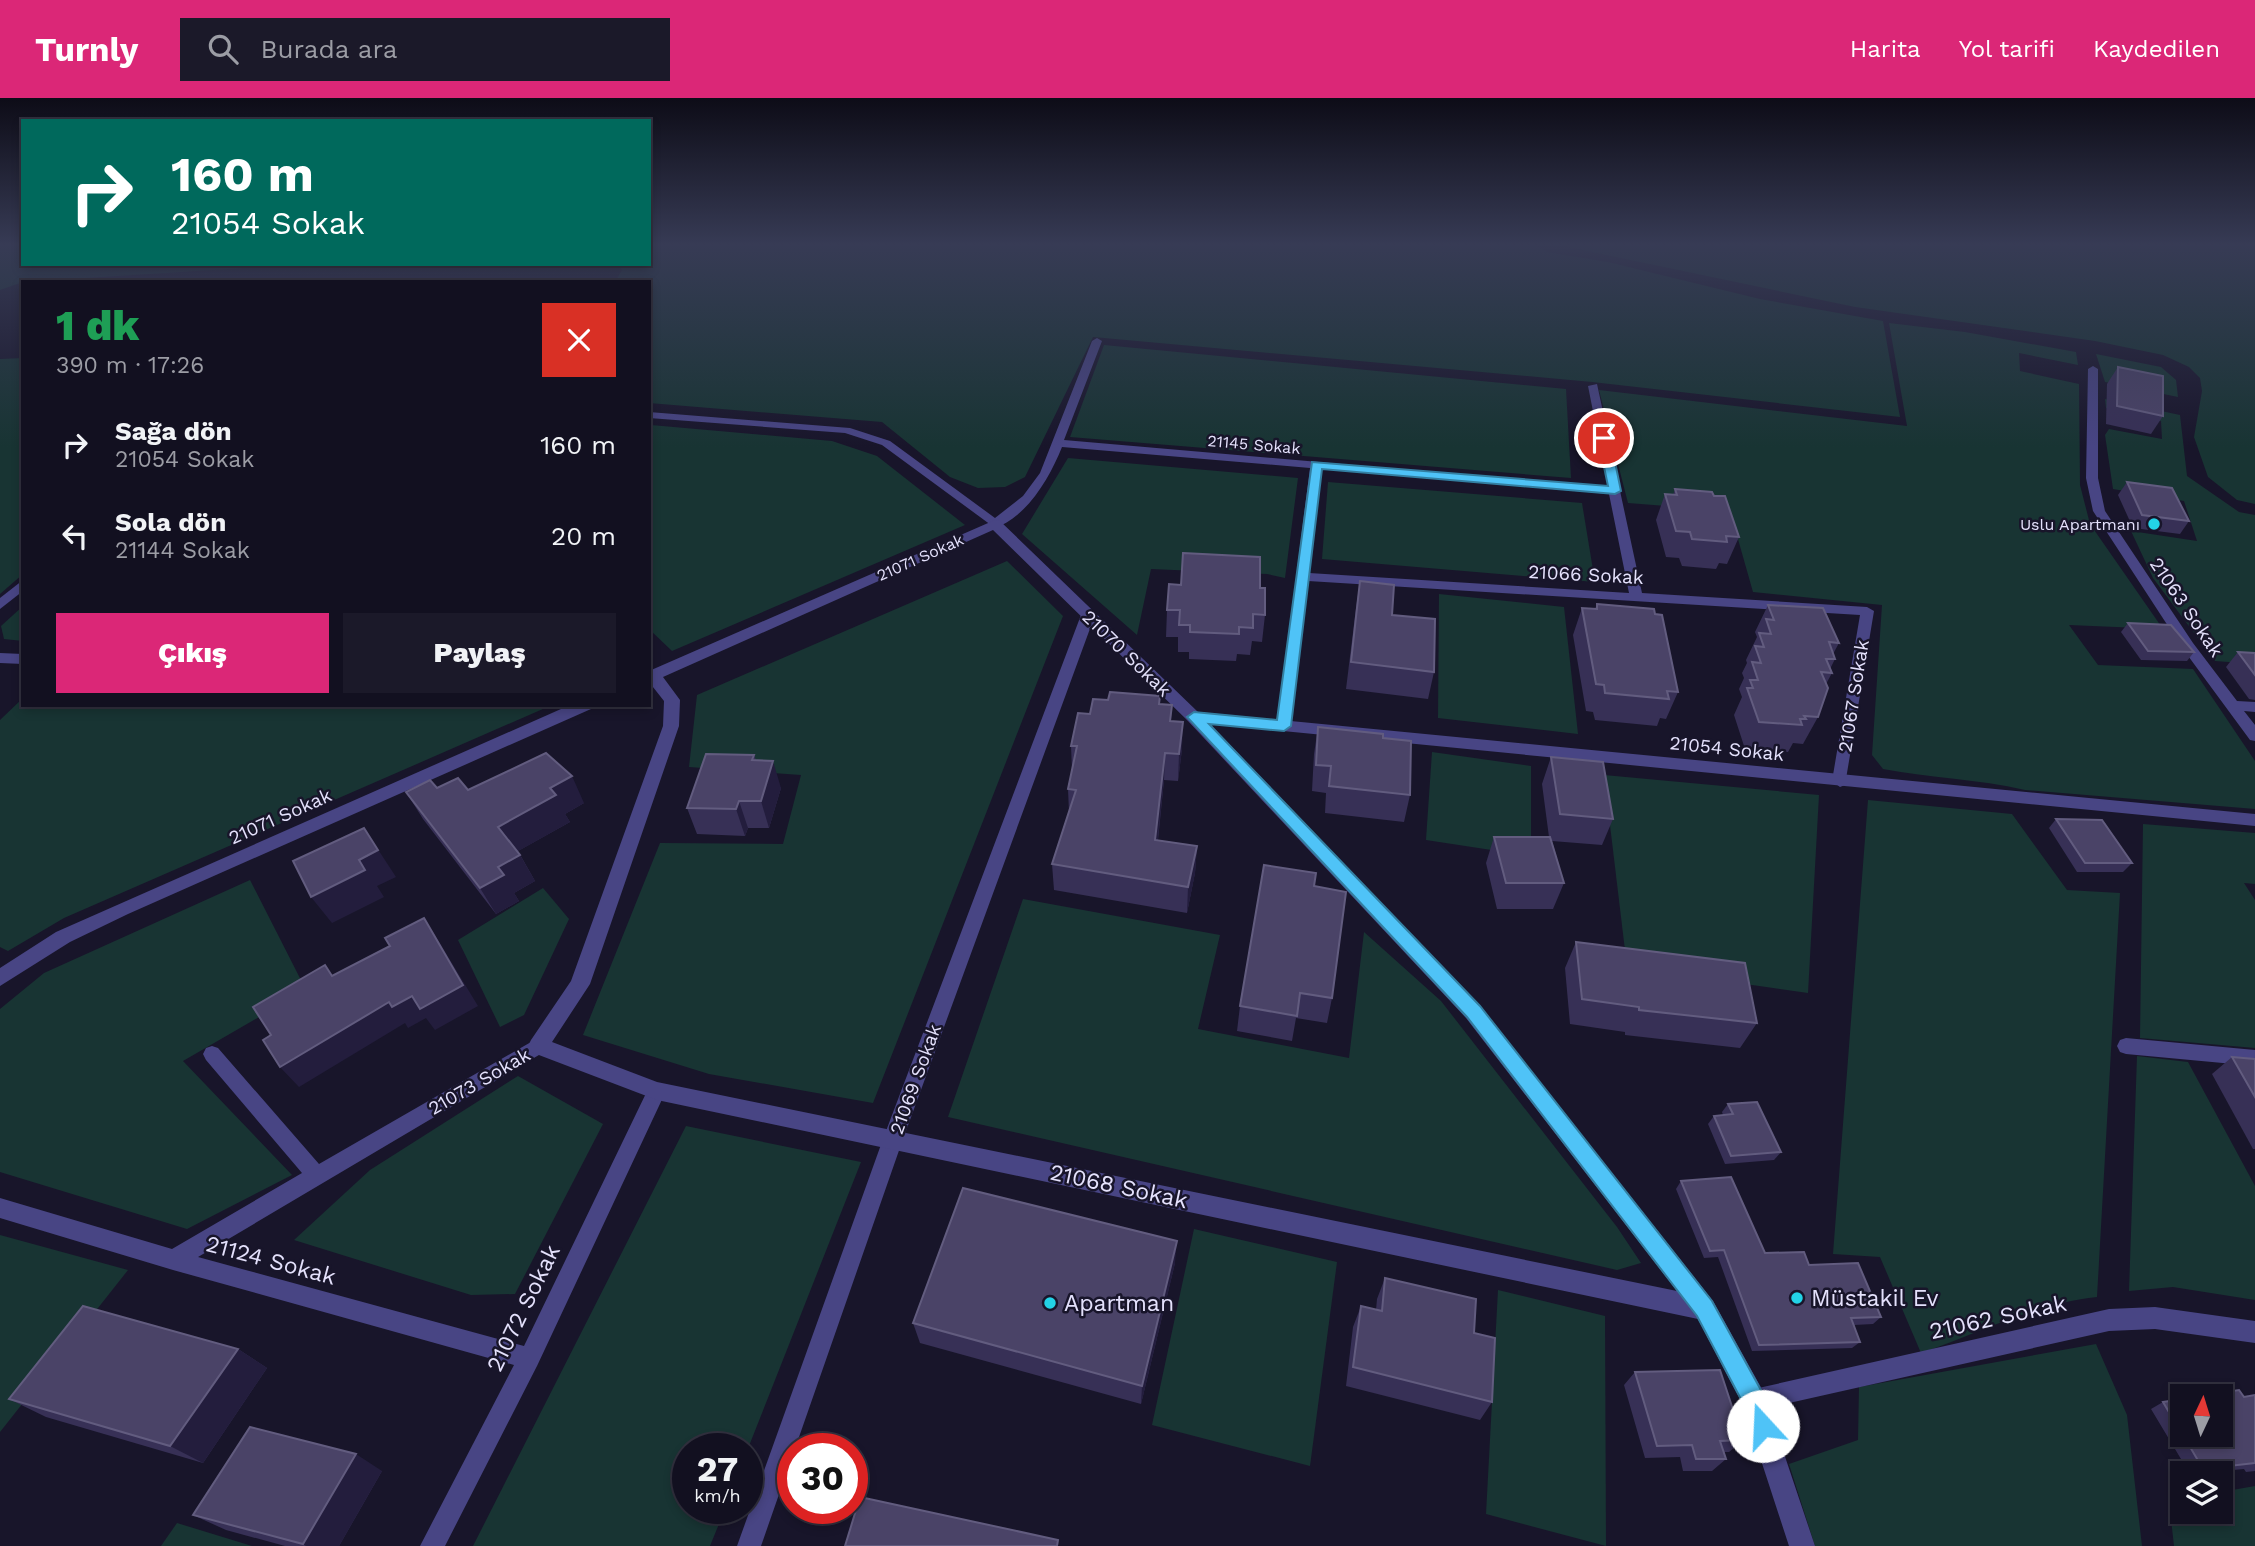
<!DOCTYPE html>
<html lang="tr">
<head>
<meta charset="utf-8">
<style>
	:root { --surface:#121020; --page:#1b1929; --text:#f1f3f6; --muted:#9c9da5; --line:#31303e; --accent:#db2777 }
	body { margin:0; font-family:"Work Sans",sans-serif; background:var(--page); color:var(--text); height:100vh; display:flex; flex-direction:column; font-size:26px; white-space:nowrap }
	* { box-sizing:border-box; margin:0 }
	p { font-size:23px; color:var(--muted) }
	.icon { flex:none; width:38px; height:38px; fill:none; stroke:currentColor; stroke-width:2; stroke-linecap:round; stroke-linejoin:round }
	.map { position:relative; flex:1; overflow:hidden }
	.panel { position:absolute; left:21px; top:182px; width:630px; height:427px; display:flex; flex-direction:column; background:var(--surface); border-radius:0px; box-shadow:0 4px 10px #0003,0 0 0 2px var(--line) }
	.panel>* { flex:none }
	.banner { position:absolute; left:21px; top:21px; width:630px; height:147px; border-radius:0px; box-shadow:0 4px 10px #0003,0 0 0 2px var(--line); background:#00695c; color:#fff; overflow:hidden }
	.needle { width:46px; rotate:4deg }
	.fabs { position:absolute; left:2170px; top:1286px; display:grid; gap:14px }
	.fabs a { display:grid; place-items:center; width:63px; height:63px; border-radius:0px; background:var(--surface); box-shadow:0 4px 10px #0003,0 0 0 2px var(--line); font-size:35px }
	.speed { position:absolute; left:672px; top:1335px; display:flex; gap:14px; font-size:35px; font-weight:700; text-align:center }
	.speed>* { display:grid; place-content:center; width:91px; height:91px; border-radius:50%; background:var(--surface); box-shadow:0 4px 10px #0003,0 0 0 2px var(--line); line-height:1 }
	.speed small { font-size:18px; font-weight:400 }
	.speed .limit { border:10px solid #d22; background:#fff; color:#111 }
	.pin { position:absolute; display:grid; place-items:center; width:60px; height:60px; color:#fff; margin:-30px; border:4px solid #fff; border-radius:50%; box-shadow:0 2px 7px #0007 }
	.me { position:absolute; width:77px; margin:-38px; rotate:340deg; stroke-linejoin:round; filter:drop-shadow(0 0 5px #0008) }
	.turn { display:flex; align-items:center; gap:24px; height:147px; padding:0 35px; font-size:32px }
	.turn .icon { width:91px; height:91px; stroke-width:2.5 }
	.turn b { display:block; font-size:49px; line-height:60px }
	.round { display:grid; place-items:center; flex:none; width:74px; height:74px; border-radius:0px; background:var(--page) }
	.overview { display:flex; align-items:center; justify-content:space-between; height:119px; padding:0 35px }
	h1 { font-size:42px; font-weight:800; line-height:52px; color:#1e9e55 }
	.primary-button { display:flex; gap:14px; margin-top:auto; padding:14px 35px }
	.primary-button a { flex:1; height:80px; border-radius:0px; background:var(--accent); color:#fff; font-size:28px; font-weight:800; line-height:80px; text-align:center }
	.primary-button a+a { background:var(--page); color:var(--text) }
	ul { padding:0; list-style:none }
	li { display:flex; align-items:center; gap:21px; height:91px; padding:0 35px }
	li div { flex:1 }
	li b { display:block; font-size:26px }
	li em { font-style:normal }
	header { display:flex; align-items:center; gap:42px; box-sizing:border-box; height:98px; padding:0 35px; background:var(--accent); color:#fff }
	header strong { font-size:33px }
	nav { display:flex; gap:38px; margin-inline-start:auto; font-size:24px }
	.search { width:490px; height:63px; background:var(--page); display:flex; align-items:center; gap:18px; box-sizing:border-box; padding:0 24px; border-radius:0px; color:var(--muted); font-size:26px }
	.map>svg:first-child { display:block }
</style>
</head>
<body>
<header>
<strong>Turnly</strong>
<div class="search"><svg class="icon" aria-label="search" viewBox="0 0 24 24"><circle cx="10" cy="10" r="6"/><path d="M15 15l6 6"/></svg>Burada ara</div>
<nav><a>Harita</a><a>Yol tarifi</a><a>Kaydedilen</a></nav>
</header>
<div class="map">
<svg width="2255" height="1448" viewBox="0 0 2255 1448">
	<rect width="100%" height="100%" fill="#18152a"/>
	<g fill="#183433">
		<path d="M0 146H23V166H307L23 184 0 192Z"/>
		<path d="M649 146H1535L1547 154 1608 164 1760 201 1883 223 1900 319 1592 284 1093 239 1025 379 1005 389 978 390 950 379 882 324 649 305V184H615L622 172 619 166H649Z"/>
		<path d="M1554 146H2255V406L2237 402 2208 379 2194 339 2202 293 2200 280 2189 269 2163 257 2095 243 1855 209Z"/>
		<path d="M1889 225 1965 234 2076 254 2078 267 2019 255 2020 273 2079 286 2080 387 2090 426 2163 531 2069 527 2098 567 2193 571 2255 663V711L2025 692C1978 681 1930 680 1883 671L1872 657 1882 507 1753 494 1730 413 1628 405 1599 292 1907 328Z"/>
		<path d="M1104 247 1566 291 1571 380 1070 339Z"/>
		<path d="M2096 256 2161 269 2176 282 2178 299 2105 284Z"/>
		<path d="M23 260V476L0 496V261Z"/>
		<path d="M2105 301 2180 317 2187 378 2239 414 2255 417V566L2215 563 2153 480 2131 433 2197 443 2184 403 2113 391 2105 337 2109 331 2162 341 2161 323 2106 310Z"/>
		<path d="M651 327 832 343 877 358 965 427 672 553 649 531Z"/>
		<path d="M1068 360 1298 380 1285 480 1267 476 1151 471 1137 537 1022 436Z"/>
		<path d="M1328 384 1582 405 1595 484 1322 461Z"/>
		<path d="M1007 463 1063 518 873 1005 709 976 583 937 660 745 783 746 801 677 689 669 697 597Z"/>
		<path d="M1439 496 1564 509 1578 636 1438 620Z"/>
		<path d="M23 508V543L4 541 1 528Z"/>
		<path d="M23 600V607H552L64 820 8 853 0 849V622Z"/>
		<path d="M1432 654 1531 668V758L1426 742Z"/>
		<path d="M1604 677 1819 697 1808 895 1627 869Z"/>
		<path d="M1868 702 2012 716 2067 792 2120 795 2097 1199C2036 1205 1979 1235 1921 1255L1880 1159 1833 1156Z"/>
		<path d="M2143 726 2255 735V786L2244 785 2255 802V950L2140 940Z"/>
		<path d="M250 782 306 892 183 963 292 1077 187 1131 0 1074V911L44 875Z"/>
		<path d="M543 790 569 821 524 917 500 929 458 842Z"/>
		<path d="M1023 801 1220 837 1198 931 1349 960 1364 834 1441 903 1617 1129 1641 1165 1617 1172 948 1019Z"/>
		<path d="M2137 958 2188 964 2255 1088V1202L2173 1189 2129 1193Z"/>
		<path d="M518 978 603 1026 515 1196 471 1197 294 1142 370 1072Z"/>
		<path d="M686 1028 861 1064 747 1353 688 1351V1410L725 1411 710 1448H473Z"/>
		<path d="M1194 1131 1337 1164 1310 1368 1152 1327Z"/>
		<path d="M0 1137 128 1172 0 1334Z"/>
		<path d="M1498 1192 1605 1218 1606 1448 1486 1416Z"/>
		<path d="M2096 1246 2127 1317 2142 1448H1815L1789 1366 1858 1342 1859 1289Z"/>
		<path d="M2255 1388V1448H2174L2169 1403 2182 1401V1414H2221V1394Z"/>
		<path d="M177 1425 252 1448H161Z"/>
	</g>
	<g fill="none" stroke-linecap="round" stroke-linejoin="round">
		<g fill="#484584" fill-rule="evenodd">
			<path d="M1097 240 1102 243 1064 342 1608 389 1588 288 1597 286 1642 495 1867 509 1874 513 1845 687 1840 689 1832 683 1860 517 1308 483 1291 628 1284 633 1277 628 1310 370 1062 349C1050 379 1028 418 995 430L882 347 845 335 649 320V314L850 330 890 343 995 420 1023 398 1040 375 1092 243ZM1321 371 1609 396 1629 495 1309 475Z"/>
			<path d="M2093 268 2098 271V380L2105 413 2193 545 2237 603 2255 604V614L2244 613 2255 627V643L2250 642 2183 551 2093 413 2086 380 2088 271Z"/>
			<path d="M23 482V493L0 511V500Z"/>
			<path d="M1088 513 1095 517 903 1041 761 1448H737L883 1041 1081 517Z"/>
			<path d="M0 555 23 556V566L0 565Z"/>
			<path d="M538 940 544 942 547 948 544 954 198 1159 524 1248 650 987 657 985 664 987 666 993 537 1268 445 1448H420L514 1267 173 1172 0 1120V1100L172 1151 302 1075 206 962 203 956 206 950 212 948 218 950 319 1066Z"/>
			<path d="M2126 940 2255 952V968L2126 956 2120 954 2117 948 2120 942Z"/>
			<path d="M2155 1209 2255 1223V1245L2155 1231 2109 1233 1754 1313 1746 1310 1743 1302 1746 1294 1754 1291 2109 1211Z"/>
		</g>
		<g fill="#484584" fill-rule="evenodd">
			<path d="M995 422 1000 423 1198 614 2255 716V728L1210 626 1480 908 1713 1203 1763 1293 1815 1448H1789L1743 1307 1698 1221 657 1002 531 954 528 948 531 942 571 883 663 628 664 603 649 584V573ZM993 432 1188 623 1466 920 1677 1193 657 984 552 944 590 886 679 628 680 602 663 579Z"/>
			<path d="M570 607H593L591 611 128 816 70 844 0 888V870L56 834Z"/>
		</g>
	</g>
	<g fill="#373056">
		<path d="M2118 269 2163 318 2151 336 2106 326 2107 286Z"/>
		<path d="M2127 384 2189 423 2180 436 2133 430 2118 397Z"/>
		<path d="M1675 391 1714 398 1739 439 1727 466 1719 465 1716 471 1682 468 1679 460 1666 459 1656 422 1665 396 1673 397Z"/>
		<path d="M1360 483 1392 517 1434 574 1428 601 1346 591 1356 510Z"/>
		<path d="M1260 490 1265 517 1262 544 1252 543 1250 557 1237 556 1236 563 1189 561V554H1178V539H1166L1167 512Z"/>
		<path d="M1597 506 1678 594 1666 621 1660 620 1657 628 1595 622 1593 614 1586 613 1573 537 1582 510 1595 511Z"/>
		<path d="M1768 507 1839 545 1833 556 1835 561 1830 571 1832 575 1826 586 1818 619 1803 646 1793 645 1788 654 1745 651 1734 617 1742 599 1739 591 1744 580 1742 575 1747 565 1746 562 1757 539 1755 534Z"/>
		<path d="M2128 525 2194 554 2187 563 2141 562 2121 534Z"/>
		<path d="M2238 554 2255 555V602L2249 601 2226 569Z"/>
		<path d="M1160 598V606L1172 607 1171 623 1182 651 1178 683 1164 682 1158 742 1197 748 1195 775 1187 815 1054 792 1052 766 1069 714 1068 691 1072 671 1071 648 1090 616 1108 602Z"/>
		<path d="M1318 629 1383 640 1410 697 1404 724 1325 715 1326 695 1312 693 1314 656Z"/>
		<path d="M754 657 756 662 781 690 769 730H748L745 738 697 736 687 710Z"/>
		<path d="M1551 659 1613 721 1602 747 1552 743 1564 785 1553 811H1497L1486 765 1494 739H1549L1542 686Z"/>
		<path d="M437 690 468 692 584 705 565 716 570 724 518 753 535 783 514 795 519 803 496 816 423 721 406 694Z"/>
		<path d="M2056 721 2132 765 2123 774H2077L2049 730Z"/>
		<path d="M1314 788 1332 900 1327 925 1296 920 1292 943 1237 933 1240 908Z"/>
		<path d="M1576 844 1757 925 1740 950 1625 937V934L1570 926 1565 870Z"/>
		<path d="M2232 959 2255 961V1051H2253L2212 976Z"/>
		<path d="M1728 1006 1781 1054 1774 1062 1725 1066 1708 1026 1714 1018 1723 1017 1722 1014Z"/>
		<path d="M1681 1083 1765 1155 1809 1167 1881 1219 1873 1226 1854 1227 1860 1244 1852 1250 1752 1253 1718 1159 1704 1160 1676 1091Z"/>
		<path d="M1175 1165 1141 1306 920 1245 913 1225Z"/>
		<path d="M1385 1180 1474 1235 1492 1304 1480 1322 1346 1288 1353 1229 1361 1208 1376 1212 1377 1201Z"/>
		<path d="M238 1251 267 1270 203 1365 46 1319 9 1301Z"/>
		<path d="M1635 1274 1743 1342 1729 1354H1723L1726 1361 1712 1373H1683L1680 1359 1645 1360 1624 1287Z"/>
		<path d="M2255 1297V1373L2246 1374 2244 1371 2190 1376 2151 1311 2163 1304 2244 1299Z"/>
		<path d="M382 1373 339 1448H285L226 1432 193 1417Z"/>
	</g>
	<g fill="#231d3d">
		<path d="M1183 624 1182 651 1178 683 1179 656Z"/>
		<path d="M1165 655 1164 682 1155 768V742Z"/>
		<path d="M773 663 781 690 769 730 761 703Z"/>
		<path d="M572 678 584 705 565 716 570 724 513 756 498 729 550 690Z"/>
		<path d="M739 703 748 730 745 738 736 711Z"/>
		<path d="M364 730 396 779 377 788 384 799 332 825 311 799 359 762Z"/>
		<path d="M1197 748 1195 775 1187 815 1188 789Z"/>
		<path d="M520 757 535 783 514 795 519 803 496 816 480 790 498 769Z"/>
		<path d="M424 820 438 842 478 908 435 932 426 920 408 930 405 925 299 989 280 969 389 904 412 898Z"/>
		<path d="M1177 1143 1175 1165 1141 1306 1142 1288Z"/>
		<path d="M238 1251 267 1270 203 1365 170 1348Z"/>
		<path d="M356 1356 382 1373 339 1448H306L303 1446Z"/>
	</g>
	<g fill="#4a4367" stroke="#625c7f" stroke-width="2">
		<path d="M2118 269 2163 278V318L2117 308Z"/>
		<path d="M2127 384 2172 390 2189 423 2142 417Z"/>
		<path d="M1675 391 1712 394 1714 398H1725L1739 439 1726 438 1727 444 1692 441 1690 434 1676 433 1665 396 1677 397Z"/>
		<path d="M1183 455 1260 459V490H1265V517L1253 516V530L1239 529V536L1190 534V527H1179L1180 512H1167L1169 486 1181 487Z"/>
		<path d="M1360 483 1394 487 1392 517 1435 521 1434 574 1351 564Z"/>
		<path d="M1597 506 1654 511 1655 516 1662 517 1678 594 1667 593 1669 601 1605 595 1604 587 1596 586 1582 510 1597 511Z"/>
		<path d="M1768 507 1823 510 1839 545 1829 544 1835 561H1826L1832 575 1821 574 1828 590 1818 619 1804 618 1806 621H1800L1802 627 1759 624 1747 590H1753L1750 582H1758L1752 564 1761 565 1755 548 1764 549 1759 535 1771 536 1766 521 1774 522Z"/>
		<path d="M2128 525 2171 527 2194 554 2148 553Z"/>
		<path d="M2238 554 2255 555V577Z"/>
		<path d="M1110 594 1160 598 1159 606 1172 607 1170 623 1183 624 1179 656 1165 655 1155 742 1197 748 1188 789 1052 766 1076 692 1068 691 1077 648H1071L1078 615 1090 616 1093 601 1108 602Z"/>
		<path d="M1318 629 1383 636V640L1411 643 1410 697 1329 688 1331 668 1316 667Z"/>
		<path d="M546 655 572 678 550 690 556 697 498 729 520 757 498 769 504 777 480 790 406 694 430 682 437 690 458 680 468 692Z"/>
		<path d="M706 656 754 657 752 662 773 663 761 703H739L736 711 687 710Z"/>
		<path d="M1551 659 1603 664 1613 721 1560 716Z"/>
		<path d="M2056 721 2102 722 2132 765H2085Z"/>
		<path d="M364 730 378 752 359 762 365 772 311 799 293 763Z"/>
		<path d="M1494 739H1550L1564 785H1506Z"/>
		<path d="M1264 767 1316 775 1314 788 1346 794 1332 900 1300 895 1297 918 1240 908Z"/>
		<path d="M424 820 463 887 420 911 412 898 392 909 389 904 280 969 263 942 271 937 253 909 325 867 332 878 390 848 385 840Z"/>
		<path d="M1576 844 1745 865 1757 925 1639 912V909L1582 901Z"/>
		<path d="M2232 959 2255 961V999Z"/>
		<path d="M1757 1004 1781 1054 1731 1058 1714 1018 1733 1016 1728 1006Z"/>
		<path d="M1731 1079 1765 1155 1804 1154 1809 1167 1858 1165 1881 1219 1851 1220 1860 1244 1759 1247 1724 1152 1710 1153 1681 1083Z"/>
		<path d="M963 1090 1177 1143 1142 1288 913 1225Z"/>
		<path d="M1385 1180 1476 1201 1474 1235 1495 1240 1492 1304 1353 1269 1361 1208 1382 1213Z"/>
		<path d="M83 1208 238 1251 170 1348 9 1301Z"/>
		<path d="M1720 1272 1743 1342 1720 1343 1726 1361H1696L1692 1347 1657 1348 1635 1274Z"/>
		<path d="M2239 1292 2244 1299 2255 1297V1365L2203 1371 2183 1337H2221V1298H2198Z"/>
		<path d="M2182 1301V1336L2163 1304Z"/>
		<path d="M250 1329 356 1356 303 1446 193 1417Z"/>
		<path d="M860 1399 1058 1442 1057 1448H845Z"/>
	</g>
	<linearGradient id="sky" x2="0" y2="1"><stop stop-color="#0d0c17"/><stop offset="0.42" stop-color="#373b55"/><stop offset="1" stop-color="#373b55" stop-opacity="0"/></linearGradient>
	<rect width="2255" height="349" fill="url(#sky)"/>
	<path fill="#4fc3f7" stroke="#337fa1" stroke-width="2" d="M1604 337 1610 340 1621 393 1615 396 1322 371 1291 628 1284 633 1209 626 1480 908 1712 1203 1762 1294 1774 1328 1771 1336 1763 1339 1755 1336 1744 1307 1697 1218 1467 919 1187 619 1194 614 1277 622 1312 364 1608 388 1598 340Z"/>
	<g fill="#23d2e6" stroke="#18152a" stroke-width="2.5">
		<circle cx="2154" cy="426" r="7"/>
		<circle cx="1797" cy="1200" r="7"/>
		<circle cx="1050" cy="1205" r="7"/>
	</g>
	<g text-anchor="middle" stroke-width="5" stroke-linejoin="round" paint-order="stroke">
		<g font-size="16" fill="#e4e1fc" stroke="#18152a">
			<text transform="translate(1254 346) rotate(5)" y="6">21145 Sokak</text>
			<text transform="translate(920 459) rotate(-24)" y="6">21071 Sokak</text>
		</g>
		<g font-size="16" fill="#e4e1fc" stroke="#18152a" text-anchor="end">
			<text x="2140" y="432">Uslu Apartmanı</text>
		</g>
		<g font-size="19" fill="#e4e1fc" stroke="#18152a">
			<text transform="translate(1586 476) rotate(3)" y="7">21066 Sokak</text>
			<text transform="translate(2187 509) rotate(56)" y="7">21063 Sokak</text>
			<text transform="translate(1127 555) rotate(44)" y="7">21070 Sokak</text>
			<text transform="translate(1853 598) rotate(-81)" y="7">21067 Sokak</text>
			<text transform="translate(1727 650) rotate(6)" y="7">21054 Sokak</text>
			<text transform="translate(280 718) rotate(-24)" y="7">21071 Sokak</text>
			<text transform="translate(915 981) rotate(-70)" y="7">21069 Sokak</text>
			<text transform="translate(479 983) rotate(-30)" y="7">21073 Sokak</text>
		</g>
		<g font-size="23" fill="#e4e1fc" stroke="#18152a">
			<text transform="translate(1119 1088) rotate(12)" y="8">21068 Sokak</text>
			<text transform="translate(271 1162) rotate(15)" y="8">21124 Sokak</text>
			<text transform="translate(523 1210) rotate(-64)" y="8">21072 Sokak</text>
			<text transform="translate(1998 1219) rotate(-12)" y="8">21062 Sokak</text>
		</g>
		<g font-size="23" fill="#e4e1fc" stroke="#18152a" text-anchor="start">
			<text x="1811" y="1208">Müstakil Ev</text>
			<text x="1064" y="1213">Apartman</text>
		</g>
	</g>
</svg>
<div class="fabs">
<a><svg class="needle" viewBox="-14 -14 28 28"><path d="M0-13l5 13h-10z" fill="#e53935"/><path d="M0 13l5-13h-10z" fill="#9c9da5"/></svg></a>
<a><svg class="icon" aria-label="layers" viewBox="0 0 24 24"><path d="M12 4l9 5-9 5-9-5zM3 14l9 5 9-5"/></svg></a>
</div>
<div class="speed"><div>27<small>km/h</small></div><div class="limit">30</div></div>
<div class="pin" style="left:1604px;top:340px;background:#d93025"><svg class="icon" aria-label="arrive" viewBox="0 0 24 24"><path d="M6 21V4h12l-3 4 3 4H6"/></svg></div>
<svg class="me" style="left:1763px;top:1328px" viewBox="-20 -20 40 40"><circle r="19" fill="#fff"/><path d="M0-13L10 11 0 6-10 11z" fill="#4fc3f7"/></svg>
<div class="banner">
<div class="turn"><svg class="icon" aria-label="right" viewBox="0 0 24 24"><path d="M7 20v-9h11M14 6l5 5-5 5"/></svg><div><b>160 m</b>21054 Sokak</div></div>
</div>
<section class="panel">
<div class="overview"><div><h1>1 dk</h1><p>390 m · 17:26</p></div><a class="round" style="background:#d93025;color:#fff"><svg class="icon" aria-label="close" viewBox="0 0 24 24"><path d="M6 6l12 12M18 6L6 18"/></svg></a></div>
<ul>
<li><svg class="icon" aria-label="right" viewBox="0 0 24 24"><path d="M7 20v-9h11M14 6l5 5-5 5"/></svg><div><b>Sağa dön</b><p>21054 Sokak</p></div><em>160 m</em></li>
<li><svg class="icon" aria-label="left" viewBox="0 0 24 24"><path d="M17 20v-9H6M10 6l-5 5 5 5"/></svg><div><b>Sola dön</b><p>21144 Sokak</p></div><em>20 m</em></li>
</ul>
<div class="primary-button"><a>Çıkış</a><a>Paylaş</a></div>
</section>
</div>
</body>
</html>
